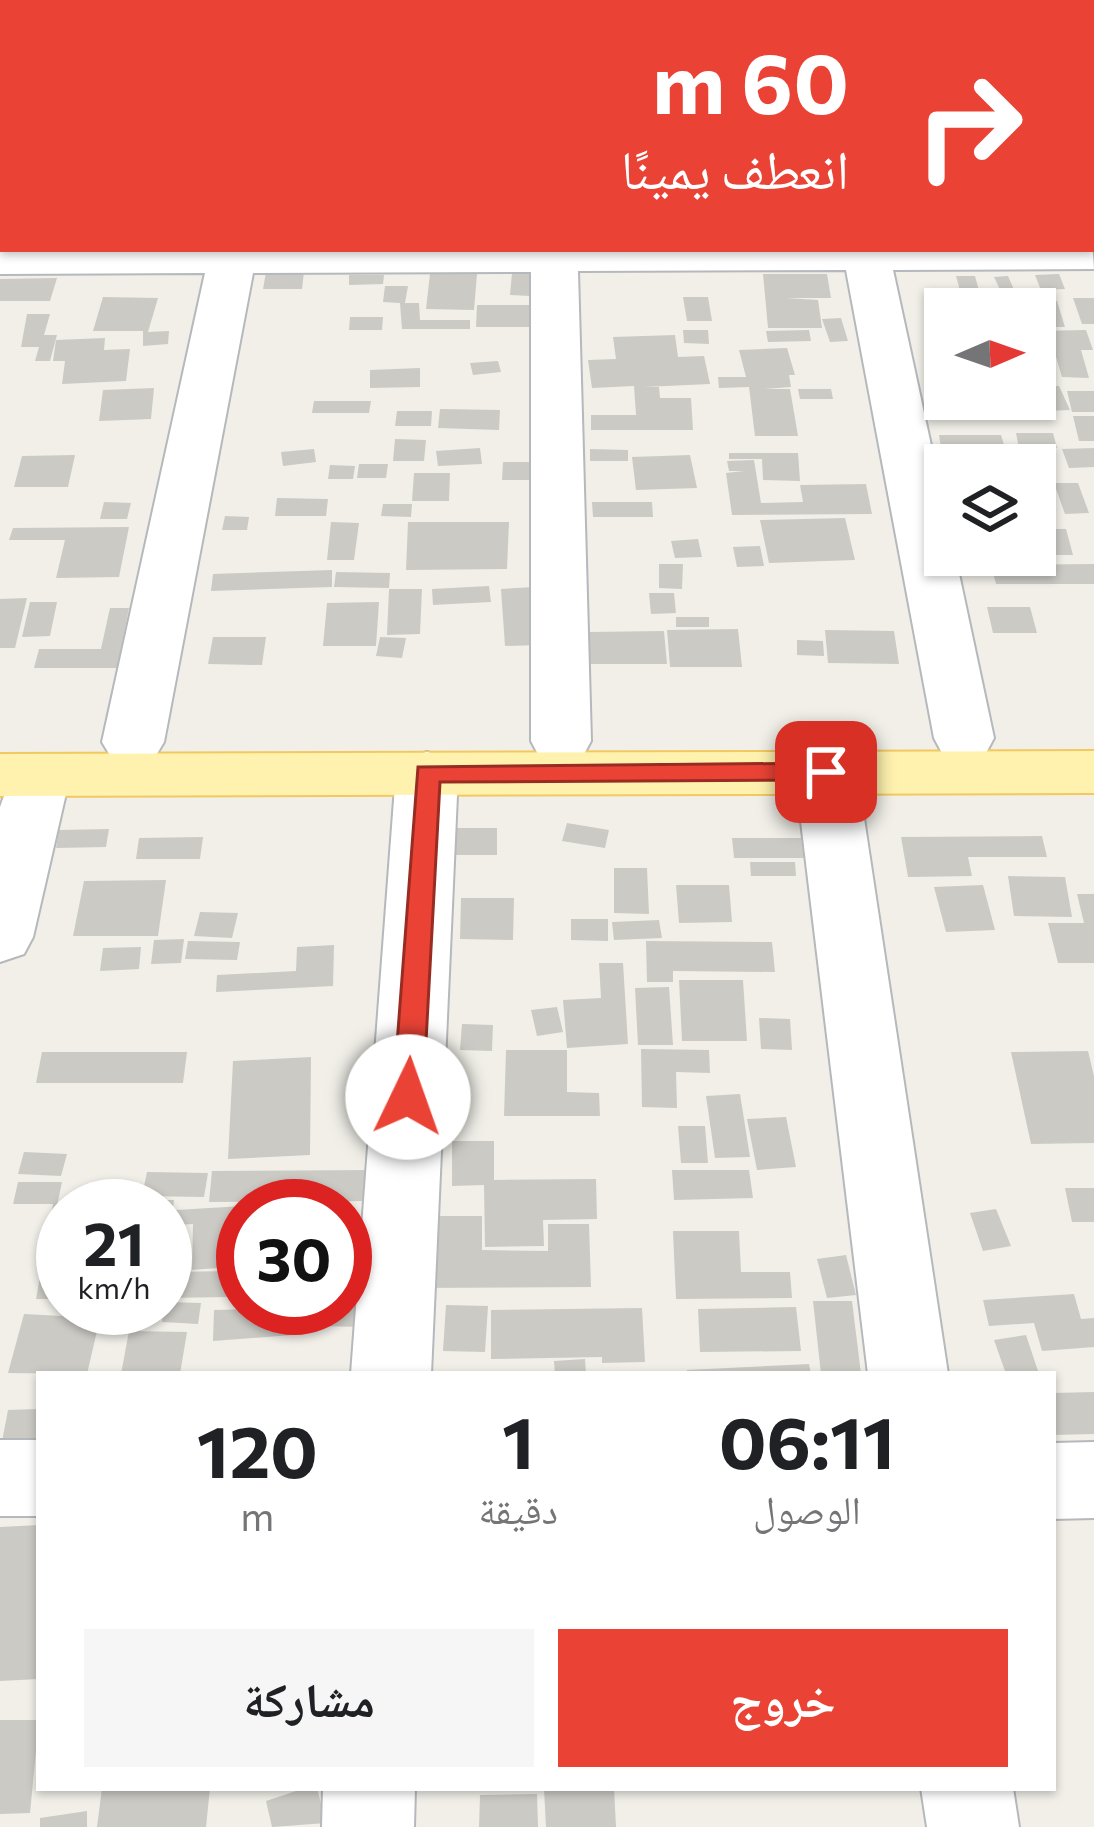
<!DOCTYPE html>
<html lang="ar">
<head>
<meta charset="utf-8">
<style>
	:root { --surface:#fff; --page:#f6f6f6; --text:#202124; --muted:#757577; --accent:#ea4335 }
	body { margin:0; font-family:Commissioner,"Noto Naskh Arabic",sans-serif; background:var(--page); color:var(--text); direction:rtl; height:100vh; display:flex; flex-direction:column; font-size:45px; white-space:nowrap }
	* { box-sizing:border-box; margin:0 }
	p { font-size:39px; color:var(--muted) }
	.icon { flex:none; width:66px; height:66px; fill:none; stroke:currentColor; stroke-width:2; stroke-linecap:round; stroke-linejoin:round }
	.map { position:relative; flex:1; overflow:hidden; direction:ltr }
	.panel { position:absolute; left:36px; top:1371px; width:1020px; height:420px; display:flex; flex-direction:column; background:var(--surface); border-radius:0px; box-shadow:0 3px 9px #0004; direction:rtl }
	.panel>* { flex:none }
	.banner { position:absolute; left:0px; top:0px; width:1095px; height:252px; box-shadow:0 3px 9px #0004; direction:rtl; background:#ea4335; color:#fff; overflow:hidden }
	.needle { width:78px; rotate:88deg }
	.fabs { position:absolute; left:924px; top:288px; display:grid; gap:24px }
	.fabs a { display:grid; place-items:center; width:132px; height:132px; border-radius:0px; background:var(--surface); box-shadow:0 3px 9px #0004; font-size:60px }
	.speed { position:absolute; left:36px; top:1179px; display:flex; gap:24px; font-size:60px; font-weight:700; text-align:center }
	.speed>* { display:grid; place-content:center; width:156px; height:156px; border-radius:50%; background:var(--surface); box-shadow:0 3px 9px #0004; line-height:1 }
	.speed small { font-size:30px; font-weight:400 }
	.speed .limit { border:18px solid #d22; background:#fff; color:#111 }
	.pin { position:absolute; display:grid; place-items:center; width:102px; height:102px; color:#fff; margin:-51px; border-radius:24px; box-shadow:0 6px 18px #0006 }
	.me { position:absolute; width:132px; margin:-66px; rotate:3deg; stroke-linejoin:round; filter:drop-shadow(0 0 9px #0008) }
	.turn { display:flex; align-items:center; gap:42px; height:252px; padding:0 48px; font-size:54px }
	.turn .icon { width:156px; height:156px; stroke-width:2.5 }
	.turn b { display:block; font-size:84px; line-height:102px }
	.eta { display:flex; justify-content:space-evenly; align-items:center; height:204px; text-align:center }
	.eta b { font-size:72px; font-weight:700; line-height:84px }
	.button { display:flex; gap:24px; margin-top:auto; padding:24px 48px }
	.button a { flex:1; height:138px; border-radius:0px; background:var(--accent); color:#fff; font-size:48px; font-weight:700; line-height:138px; text-align:center }
	.button a+a { background:var(--page); color:var(--text) }
	.map>svg:first-child { display:block }
</style>
</head>
<body>
<div class="map">
<svg width="1094" height="1827" viewBox="0 0 1094 1827">
	<rect width="100%" height="100%" fill="#f1efe8"/>
	<g fill="#cccac5">
		<path d="M266 272H304L302 289H263Z"/>
		<path d="M512 273 532 274 530 296 510 295Z"/>
		<path d="M430 274H477L474 310 426 309Z"/>
		<path d="M763 274H827L831 298H786L818 300 822 328H768Z"/>
		<path d="M1059 274 1065 289 1041 290 1035 275Z"/>
		<path d="M349 275H384L383 284 349 285Z"/>
		<path d="M956 276H975L980 294H961Z"/>
		<path d="M1008 276 1018 299 1005 300 994 277Z"/>
		<path d="M57 278 50 301H0V279Z"/>
		<path d="M385 286H408L405 303H419L420 320H470V329H402L400 303 383 302Z"/>
		<path d="M103 297 158 298 148 332 169 331 168 344 143 346V331H93Z"/>
		<path d="M683 297H708L712 321H687Z"/>
		<path d="M996 298 1000 309H954L950 299Z"/>
		<path d="M1073 298H1094V324H1082Z"/>
		<path d="M1040 301H1057L1065 327H1047Z"/>
		<path d="M477 305H532L531 327H476Z"/>
		<path d="M27 314H50L44 335H57L50 361H35L39 347H21Z"/>
		<path d="M350 317H383L382 330H349Z"/>
		<path d="M841 318 848 341 830 342 822 319Z"/>
		<path d="M683 330H708L709 344 684 343Z"/>
		<path d="M809 330 811 341 768 342 766 331Z"/>
		<path d="M1086 330 1093 350H1081L1089 378 1062 377 1054 350 1035 351V331Z"/>
		<path d="M675 335 678 357 704 356 710 384 644 387H659L660 398H691L693 430H591V415H636L634 386 592 388 588 360 616 359 613 337Z"/>
		<path d="M105 338 104 350 130 349 126 381 62 384 65 361H53L56 340Z"/>
		<path d="M787 348 795 375H789L791 387 764 389H790L798 436H755L749 387 719 388 718 377H746L739 350Z"/>
		<path d="M498 361 501 372 473 375 470 363Z"/>
		<path d="M420 368V387L370 388V370Z"/>
		<path d="M1059 386 1070 410 1023 412 1017 399H1035V387Z"/>
		<path d="M154 388 151 419 99 421 103 390Z"/>
		<path d="M798 389H831L833 399H800Z"/>
		<path d="M1067 391H1094V412H1072Z"/>
		<path d="M314 401H371L369 413H312Z"/>
		<path d="M440 409 500 410 499 430 438 428Z"/>
		<path d="M397 411H432L431 426H395Z"/>
		<path d="M1073 416H1094V441H1079Z"/>
		<path d="M1016 433H1053L1057 448H1019Z"/>
		<path d="M939 435H1001L1005 448H941Z"/>
		<path d="M395 439 426 440 424 461H393Z"/>
		<path d="M480 448 482 464 438 466 436 451Z"/>
		<path d="M1094 448V467L1069 468 1062 449Z"/>
		<path d="M314 449 316 462 283 466 281 452Z"/>
		<path d="M590 449 628 450V461H590Z"/>
		<path d="M729 453H798L800 481 763 480 762 459H729Z"/>
		<path d="M75 455 68 487H14L22 456Z"/>
		<path d="M690 455 697 488 636 490 632 457Z"/>
		<path d="M754 460 761 503 803 502 800 485 866 484 872 514 732 515 726 473 744 471H729L727 461Z"/>
		<path d="M503 462H532L531 480H502Z"/>
		<path d="M359 464H388L386 478H357Z"/>
		<path d="M330 465 355 466 353 479H328Z"/>
		<path d="M414 473H450L449 501H412Z"/>
		<path d="M1054 483H1078L1089 513 1065 514Z"/>
		<path d="M277 498 328 499 326 516H275Z"/>
		<path d="M104 502 131 503 127 519H100Z"/>
		<path d="M592 502H652L653 517H593Z"/>
		<path d="M383 504H412L411 517 381 516Z"/>
		<path d="M225 516 249 517 247 530H222Z"/>
		<path d="M845 518 855 560 769 563 760 520Z"/>
		<path d="M331 522 359 523 354 560H327Z"/>
		<path d="M408 522H509L507 569 406 570Z"/>
		<path d="M129 527 119 577 56 578 65 540H9L13 528Z"/>
		<path d="M1041 529H1066L1073 555H1049Z"/>
		<path d="M698 539 702 557 675 558 671 541Z"/>
		<path d="M760 546 764 566 737 567 733 547Z"/>
		<path d="M659 564H683L682 589 659 588Z"/>
		<path d="M1094 564V584H996L991 565Z"/>
		<path d="M332 570V587L211 591 213 574Z"/>
		<path d="M336 572 390 573 389 588 334 587Z"/>
		<path d="M489 586 491 602 433 605 432 589Z"/>
		<path d="M534 587 539 645 505 646 501 589Z"/>
		<path d="M389 589H422L420 634 387 635Z"/>
		<path d="M649 593H674L676 613 651 614Z"/>
		<path d="M27 598 15 648H0V599Z"/>
		<path d="M30 602H57L50 636 22 637Z"/>
		<path d="M379 602 376 646H323L327 603Z"/>
		<path d="M987 607H1030L1037 633H993Z"/>
		<path d="M110 608H129L117 668H34L39 649H101Z"/>
		<rect x="676" y="617" width="33" height="10"/>
		<path d="M738 629 742 667H670L667 630Z"/>
		<path d="M825 630 894 631 899 664 828 663Z"/>
		<path d="M664 631 667 664H589V632Z"/>
		<path d="M213 637H266L262 665 208 664Z"/>
		<path d="M380 637 406 638 402 658 376 656Z"/>
		<path d="M797 640 823 641 824 656 797 655Z"/>
		<path d="M567 823 609 830 605 848 562 841Z"/>
		<path d="M454 828H497V855H452Z"/>
		<path d="M109 829 106 847 56 848 59 830Z"/>
		<path d="M1042 836 1047 857H968L972 876 908 877 901 837Z"/>
		<path d="M203 837 200 859H136L139 838Z"/>
		<path d="M732 838H801L804 858H734Z"/>
		<path d="M750 862H795L796 876H751Z"/>
		<path d="M614 868H647L649 914 614 913Z"/>
		<path d="M1008 876 1065 877 1072 917 1014 916Z"/>
		<path d="M166 880 158 936H73L84 881Z"/>
		<path d="M676 885H729L732 922 679 923Z"/>
		<path d="M983 885 995 930 946 932 934 887Z"/>
		<path d="M1077 894H1094V963H1058L1048 923H1084Z"/>
		<path d="M461 898H514L513 940 460 939Z"/>
		<path d="M200 912 238 913 232 938 194 936Z"/>
		<path d="M571 919H608V941L571 940Z"/>
		<path d="M659 920 662 938 614 940 612 922Z"/>
		<path d="M184 939 181 963 151 964 154 940Z"/>
		<path d="M188 941 240 942 237 960 185 959Z"/>
		<path d="M646 941 772 942 775 972 673 971V982H647Z"/>
		<path d="M334 945 333 986 216 992 217 975 296 971 297 947Z"/>
		<path d="M141 947 139 969 100 971 103 948Z"/>
		<path d="M599 963H623L628 1044 567 1048 563 1000 601 998Z"/>
		<path d="M679 980H743L747 1041H682Z"/>
		<path d="M669 987 673 1045H638L635 988Z"/>
		<path d="M557 1007 563 1032 537 1036 531 1010Z"/>
		<path d="M759 1018 790 1019 792 1050 761 1049Z"/>
		<path d="M462 1024 493 1025 492 1051 460 1050Z"/>
		<path d="M641 1049 709 1050 710 1073 676 1072 677 1108 642 1107Z"/>
		<path d="M506 1050H567V1092L599 1093 600 1116H504Z"/>
		<path d="M1088 1051 1094 1076V1143L1031 1144 1011 1052Z"/>
		<path d="M42 1052H187L183 1083H36Z"/>
		<path d="M311 1057 310 1155 228 1159 233 1061Z"/>
		<path d="M740 1094 750 1157 715 1158 706 1096Z"/>
		<path d="M786 1117 796 1167 757 1170 747 1119Z"/>
		<path d="M678 1126H705L708 1163H681Z"/>
		<path d="M452 1141H494V1180L596 1179 597 1219 543 1220 544 1246 485 1247 484 1185 452 1186Z"/>
		<path d="M24 1152 67 1154 61 1176 18 1174Z"/>
		<path d="M376 1170 374 1201 209 1202 212 1171Z"/>
		<path d="M672 1170H749L753 1198 674 1200Z"/>
		<path d="M147 1172 208 1173 204 1197 142 1196Z"/>
		<path d="M18 1182H62L57 1206H63V1299H36L53 1204H13Z"/>
		<path d="M1065 1188H1094V1222H1072Z"/>
		<path d="M138 1200H174L168 1252 165 1206H137Z"/>
		<path d="M243 1206V1266L192 1270 193 1224 174 1225 176 1210Z"/>
		<path d="M996 1209 1011 1246 983 1251 970 1213Z"/>
		<path d="M419 1216H482V1250L548 1251V1224H589L591 1287 416 1288Z"/>
		<path d="M673 1231H739L741 1272H790L792 1298 676 1299Z"/>
		<path d="M846 1255 856 1295 827 1298 817 1259Z"/>
		<path d="M232 1271 229 1297 165 1298V1272Z"/>
		<path d="M1074 1294 1081 1319 1094 1318V1347L1042 1351 1034 1323 989 1326 983 1300Z"/>
		<path d="M345 1300 366 1301 364 1327 317 1326 319 1308H345Z"/>
		<path d="M813 1301H852L861 1374H821Z"/>
		<path d="M165 1302 201 1303 198 1324 162 1322Z"/>
		<path d="M446 1305 488 1306 485 1352 443 1351Z"/>
		<path d="M796 1307 801 1351 700 1352 698 1309Z"/>
		<path d="M305 1308V1334L213 1341 214 1310Z"/>
		<path d="M642 1308 645 1362 602 1363V1357L491 1359V1310Z"/>
		<path d="M24 1314 100 1318 87 1374 8 1373Z"/>
		<path d="M129 1331 187 1332 180 1374H121Z"/>
		<path d="M1026 1335 1039 1374H1006L994 1340Z"/>
		<path d="M585 1359 586 1374H555L554 1361Z"/>
		<path d="M809 1364 811 1374H687V1370Z"/>
		<path d="M1094 1392V1434L1053 1435V1393Z"/>
		<path d="M39 1409V1447H1L8 1410Z"/>
		<path d="M39 1525V1679L0 1681V1527Z"/>
		<path d="M0 1720H39L30 1813 0 1814Z"/>
		<path d="M102 1788H210L206 1827H97Z"/>
		<path d="M305 1788H317L326 1823 272 1827 266 1801Z"/>
		<path d="M544 1788H614L616 1827H546Z"/>
		<path d="M537 1794 538 1827H479L480 1795Z"/>
		<path d="M87 1811V1827H40V1818Z"/>
	</g>
	<g fill="none" stroke-linecap="round" stroke-linejoin="round">
		<g stroke="#b5b8bc" stroke-width="4">
			<g id="minor">
				<rect x="261" y="0" width="40" height="3"/>
				<rect x="533" y="0" width="40" height="3"/>
				<rect x="785" y="0" width="40" height="3"/>
				<path d="M1048 0H1088L1089 3H1049Z"/>
				<path d="M3 19V50L0 51V20Z"/>
				<rect x="1092" y="48" width="2" height="29"/>
				<path d="M1092 241 1094 269 893 270 945 510V555H955L994 738 986 753 964 759 942 753 934 738 846 270 578 271 591 741 583 756 561 762 539 756 531 741V272L253 273 164 742 155 757 133 763 111 757 102 742 205 273 0 274V246L1092 249Z"/>
				<path d="M826 751 848 757 857 772 948 1374H868L795 772 804 757Z"/>
				<path d="M427 752 449 758 458 773 431 1374H351L396 773 405 758Z"/>
				<path d="M39 755 61 761 70 776 33 937 24 954 0 962V807L17 761Z"/>
				<rect x="0" y="1440" width="39" height="76"/>
				<path d="M1094 1442V1518L1053 1519V1443Z"/>
				<path d="M323 1788H415L414 1827H322Z"/>
				<path d="M921 1788H1013L1019 1827H927Z"/>
			</g>
		</g>
		<g stroke="#f2c960" stroke-width="4">
			<path id="major" d="M1094 751V793L0 796V754Z"/>
		</g>
		<use href="#minor" fill="#fff" fill-rule="evenodd"/>
		<use href="#major" fill="#fff2af" fill-rule="evenodd"/>
	</g>
	<path fill="#ea4335" stroke="#982c22" stroke-width="3" d="M826 763 838 772 826 780 440 782 423 1097 418 1105H398L393 1097 418 767Z"/>
</svg>
<div class="fabs">
<a><svg class="needle" viewBox="-14 -14 28 28"><path d="M0-13l5 13h-10z" fill="#e53935"/><path d="M0 13l5-13h-10z" fill="#757577"/></svg></a>
<a><svg class="icon" aria-label="layers" viewBox="0 0 24 24"><path d="M12 4l9 5-9 5-9-5zM3 14l9 5 9-5"/></svg></a>
</div>
<div class="speed"><div>21<small>km/h</small></div><div class="limit">30</div></div>
<div class="pin" style="left:826px;top:772px;background:#d93025"><svg class="icon" aria-label="arrive" viewBox="0 0 24 24"><path d="M6 21V4h12l-3 4 3 4H6"/></svg></div>
<svg class="me" style="left:408px;top:1097px" viewBox="-20 -20 40 40"><circle r="19" fill="#fff"/><path d="M0-13L10 11 0 6-10 11z" fill="#ea4335"/></svg>
<div class="banner">
<div class="turn"><svg class="icon" aria-label="right" viewBox="0 0 24 24"><path d="M7 20v-9h11M14 6l5 5-5 5"/></svg><div><b>60 m</b>انعطف يمينًا</div></div>
</div>
<section class="panel">
<div class="eta">
<div><b>06:11</b><p>الوصول</p></div>
<div><b>1</b><p>دقيقة</p></div>
<div><b>120</b><p>m</p></div>
</div>
<div class="button"><a>خروج</a><a>مشاركة</a></div>
</section>
</div>
</body>
</html>
